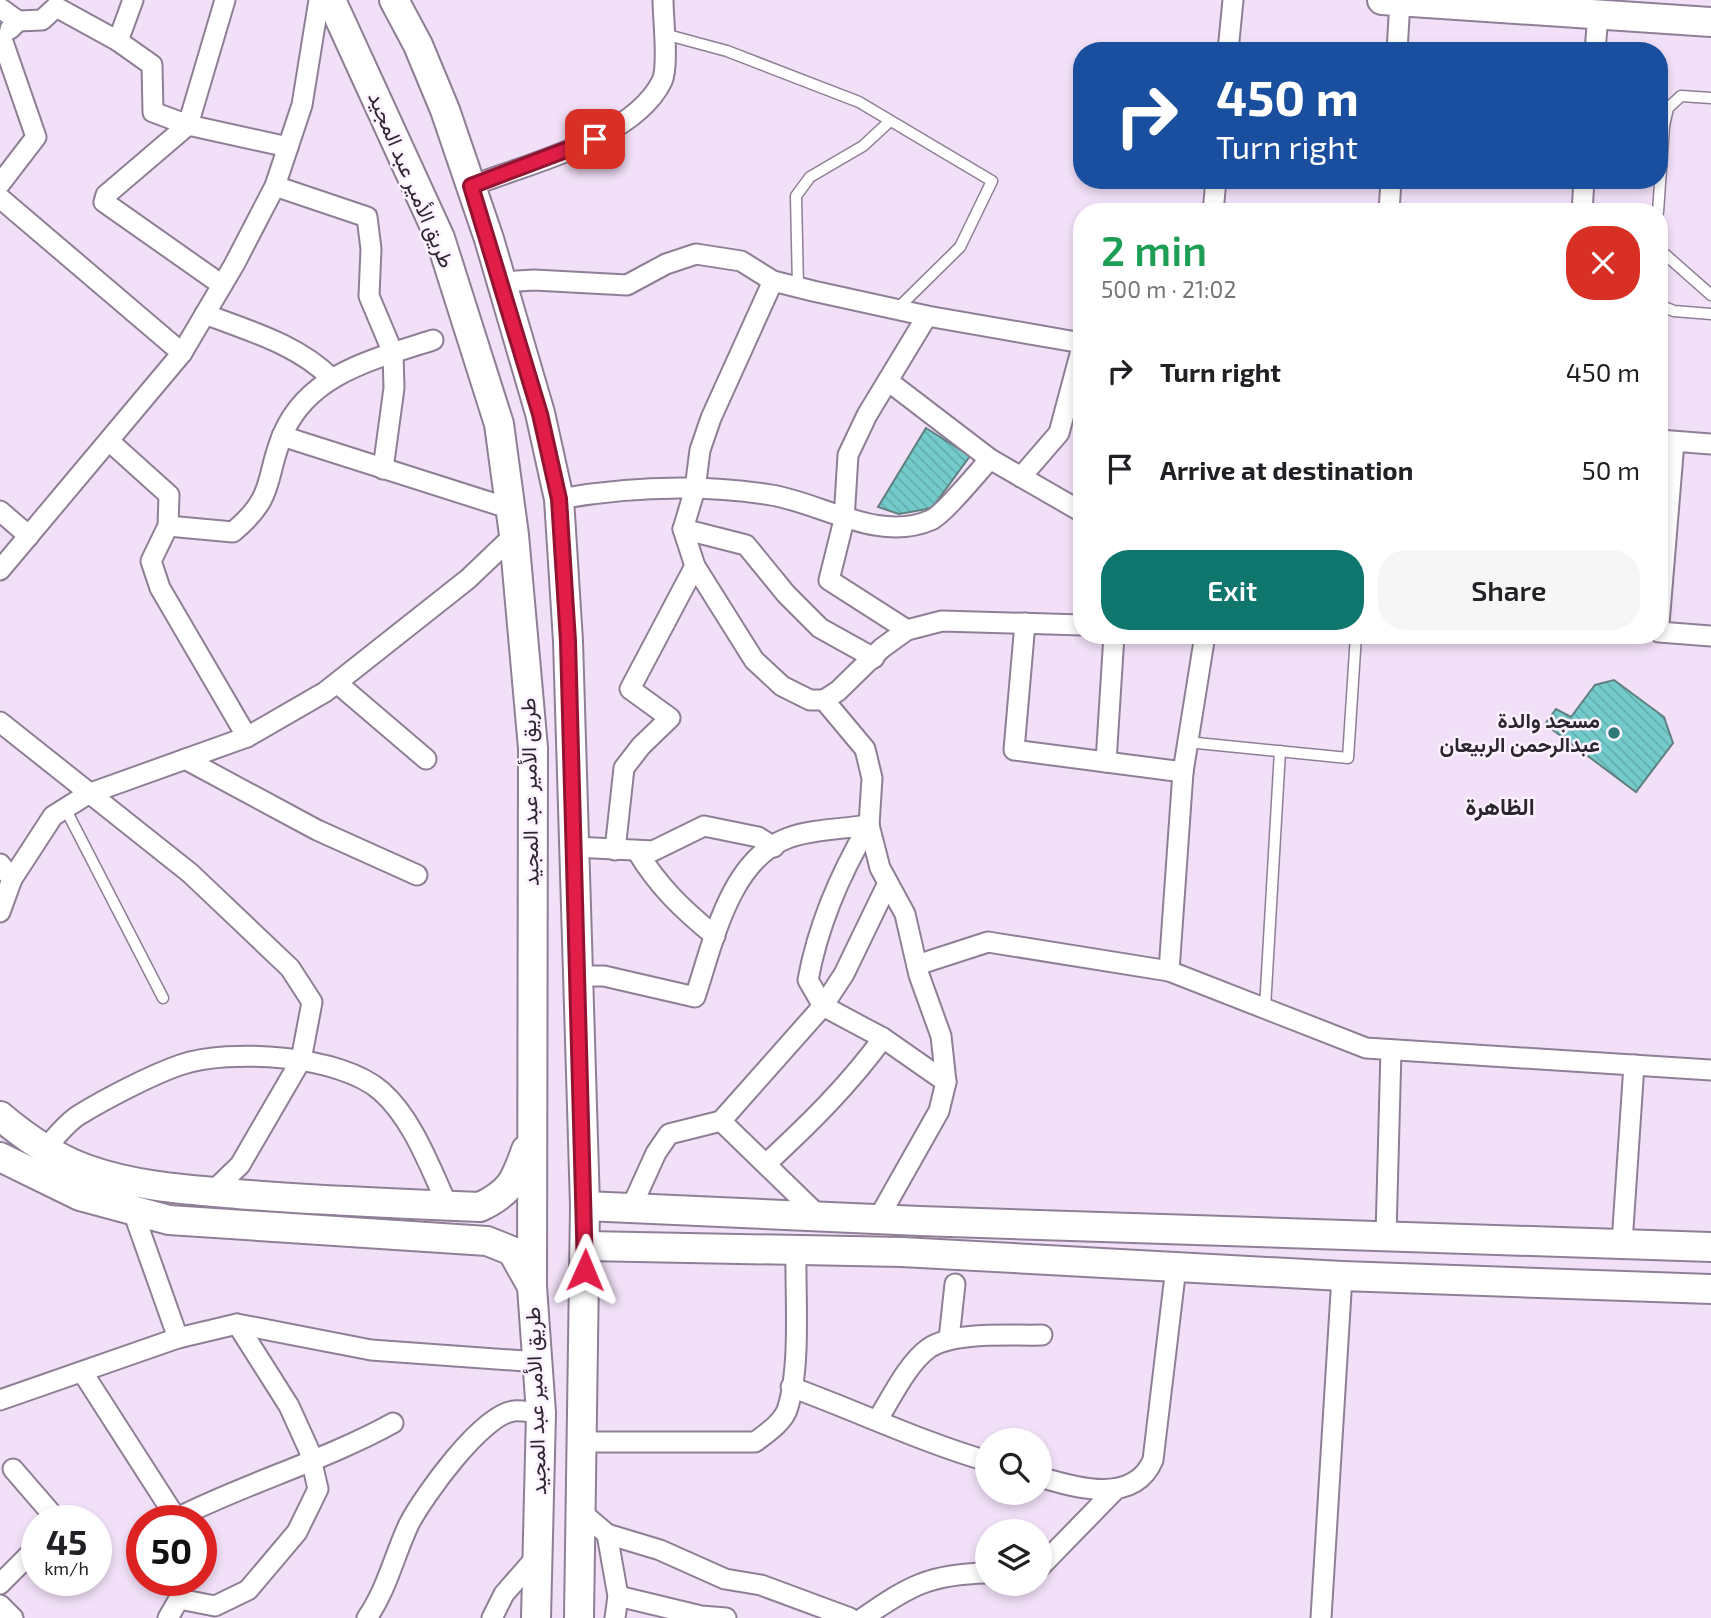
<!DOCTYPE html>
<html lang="en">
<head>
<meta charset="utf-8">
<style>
	:root { --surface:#fff; --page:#f6f6f6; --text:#202124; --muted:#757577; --accent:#0f766e }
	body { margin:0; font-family:"Exo 2",Vazirmatn,sans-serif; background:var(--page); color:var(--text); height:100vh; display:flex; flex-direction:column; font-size:26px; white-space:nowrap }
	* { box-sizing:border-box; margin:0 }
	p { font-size:23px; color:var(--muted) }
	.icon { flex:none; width:38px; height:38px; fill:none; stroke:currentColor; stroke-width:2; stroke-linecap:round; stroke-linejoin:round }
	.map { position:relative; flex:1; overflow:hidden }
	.sheet { position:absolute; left:1073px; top:203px; width:595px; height:441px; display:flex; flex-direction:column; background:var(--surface); border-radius:28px; box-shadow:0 4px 10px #0003 }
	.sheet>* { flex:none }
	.hud { position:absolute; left:1073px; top:42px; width:595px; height:147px; border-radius:28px; box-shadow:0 4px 10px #0003; background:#1a4fa0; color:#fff; overflow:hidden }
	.fabs { position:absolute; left:975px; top:1428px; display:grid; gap:14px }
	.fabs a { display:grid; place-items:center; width:77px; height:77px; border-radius:50%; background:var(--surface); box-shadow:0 4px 10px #0003; font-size:35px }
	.speed { position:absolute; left:21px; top:1505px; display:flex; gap:14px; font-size:35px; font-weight:700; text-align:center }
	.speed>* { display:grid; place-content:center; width:91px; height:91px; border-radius:50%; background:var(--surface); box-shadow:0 4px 10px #0003; line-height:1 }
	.speed small { font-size:18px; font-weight:400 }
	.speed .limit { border:10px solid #d22; background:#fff; color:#111 }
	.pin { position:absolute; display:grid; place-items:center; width:60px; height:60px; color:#fff; margin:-30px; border-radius:14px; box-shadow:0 4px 10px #0006 }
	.me { position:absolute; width:77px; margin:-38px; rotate:1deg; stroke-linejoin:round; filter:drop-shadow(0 0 5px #0008) }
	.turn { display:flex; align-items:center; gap:24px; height:147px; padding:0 28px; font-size:32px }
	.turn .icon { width:91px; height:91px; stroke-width:2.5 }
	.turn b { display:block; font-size:49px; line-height:60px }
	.round { display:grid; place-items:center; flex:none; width:74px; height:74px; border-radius:28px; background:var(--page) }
	.overview { display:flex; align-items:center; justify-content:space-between; height:119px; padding:0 28px }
	h1 { font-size:42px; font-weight:600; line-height:52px; color:#1e9e55 }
	.primary-button { display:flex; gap:14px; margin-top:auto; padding:14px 28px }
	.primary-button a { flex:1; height:80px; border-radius:28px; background:var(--accent); color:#fff; font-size:28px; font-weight:600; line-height:80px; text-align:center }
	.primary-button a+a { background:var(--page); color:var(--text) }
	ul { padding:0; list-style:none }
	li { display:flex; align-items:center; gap:21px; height:98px; padding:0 28px }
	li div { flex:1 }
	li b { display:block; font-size:26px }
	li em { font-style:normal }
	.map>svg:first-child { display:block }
</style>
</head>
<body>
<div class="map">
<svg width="1711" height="1618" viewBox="0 0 1711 1618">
	<defs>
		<pattern id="building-back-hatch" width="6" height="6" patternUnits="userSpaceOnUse" patternTransform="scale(1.75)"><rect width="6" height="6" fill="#73cbcb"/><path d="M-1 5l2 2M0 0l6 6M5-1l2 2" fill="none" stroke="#64aeaf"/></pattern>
	</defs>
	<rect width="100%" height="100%" fill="#f2e0f8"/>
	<g fill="url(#building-back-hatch)" stroke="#608080" stroke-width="2">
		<path d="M926 428 970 456 932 508 899 514 878 507Z"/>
		<path d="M1614 680 1664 717 1673 743 1636 792 1545 724 1556 709 1571 717 1595 685Z"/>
	</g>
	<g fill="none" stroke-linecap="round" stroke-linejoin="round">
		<g stroke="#8f7f95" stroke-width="13">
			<g id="service">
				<path d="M664 34 727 51 859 102 992 181 960 247 897 309"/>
				<path d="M1658 212 1664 126 1668 108 1681 96 1711 98"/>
				<path d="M1659 249 1711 295"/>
				<path d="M798 287 796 196 810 177 863 146 890 121"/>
				<path d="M1659 305 1674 311 1711 314"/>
				<path d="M1187 742 1348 758 1356 635"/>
				<path d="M65 808 163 998"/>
				<path d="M1265 1008 1280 751"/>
			</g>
		</g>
		<g stroke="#8f7f95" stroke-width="23">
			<g id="minor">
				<path d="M225 0 188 125 288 147"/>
				<path d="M0 8 18 21 10 29"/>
				<path d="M18 21 42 20 56 7 118 41 152 65 153 112 188 125 106 195 104 202 222 285"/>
				<path d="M118 41 133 0"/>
				<path d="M1228 51 1233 0"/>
				<path d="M1397 51 1400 1"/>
				<path d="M1595 51 1598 15"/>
				<path d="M0 184 36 137 2 39"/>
				<path d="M275 186 367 217 371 249 369 296 393 353 394 388 383 469"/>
				<path d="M471 186C527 164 634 139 662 81 669 66 663 19 663 0"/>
				<path d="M0 198 182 353"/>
				<path d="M1213 212 1216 180"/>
				<path d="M1389 212 1391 180"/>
				<path d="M1582 212 1584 180"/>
				<path d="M773 281 711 418 700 450 695 489 683 529 695 566 754 660 782 686 810 700H824L838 691 882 648 907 630 942 621 1082 625"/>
				<path d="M502 282 534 280 627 285 666 264 696 254 741 261 773 281 813 291 927 316 1082 343"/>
				<path d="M205 314C249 331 297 344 331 378"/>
				<path d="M888 381 990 459 1082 512"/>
				<path d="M282 436 511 509"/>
				<path d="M1659 440 1711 444"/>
				<path d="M109 441 169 495 168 526 151 561 160 588 247 737"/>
				<path d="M1021 477 1059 433 1082 347"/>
				<path d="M559 499C628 487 701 484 771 495 822 503 878 543 931 520 944 514 978 472 990 459"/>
				<path d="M0 511 29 536"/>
				<path d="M168 526 233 532C277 495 264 479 283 434 309 373 375 359 433 340"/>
				<path d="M683 529 746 545 786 594 820 628 874 658"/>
				<path d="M0 570 182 353 234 265 275 186 302 105 319 0"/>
				<path d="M1025 623 1014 750 1183 772 1205 635"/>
				<path d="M1659 624 1674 442"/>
				<path d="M907 630 829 580 844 520 848 455 867 415 927 316"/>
				<path d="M1659 632 1711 636"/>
				<path d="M337 683 426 759"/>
				<path d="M824 700 865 749 872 778 869 825 880 868 905 914 919 975 941 1036 946 1082 939 1111 878 1219"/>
				<path d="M0 722 190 873 290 968 312 1002 301 1060 240 1165 212 1192"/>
				<path d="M185 759 317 830 417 875"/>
				<path d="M1106 762 1114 635"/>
				<path d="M1183 772 1169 971 1366 1048 1711 1070"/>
				<path d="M869 825C840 874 818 925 808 980L823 1006 883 1038 946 1082"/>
				<path d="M575 847 653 851 704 826 758 837 774 847"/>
				<path d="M615 850 624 768 641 746 670 718 630 689 695 566"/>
				<path d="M637 851C658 886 683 910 715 936"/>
				<path d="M0 864 12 879 0 912"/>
				<path d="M12 879 53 816 88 794 247 737 325 692 468 579 514 535"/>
				<path d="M917 965 988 942 1169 971"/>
				<path d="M578 976H604L695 997C713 944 729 860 788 838 812 829 844 829 869 825"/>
				<path d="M721 1121 820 1217"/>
				<path d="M45 1149C55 1138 66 1123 79 1115 105 1099 151 1075 180 1065 230 1048 340 1055 381 1091 413 1119 430 1168 448 1206"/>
				<path d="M767 1163C809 1124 849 1085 883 1038"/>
				<path d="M130 1203 178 1338"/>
				<path d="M631 1208 656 1153 669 1134 721 1121 823 1006 844 974 888 883"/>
				<path d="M1386 1235 1391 1050"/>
				<path d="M1622 1243 1634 1065"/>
				<path d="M949 1339 955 1284"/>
				<path d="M83 1373 178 1521"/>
				<path d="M791 1387C857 1411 919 1441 987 1461"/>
				<path d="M0 1400 178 1338 237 1324 371 1350 538 1362"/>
				<path d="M878 1419C892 1397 907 1364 929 1348 954 1331 1012 1336 1042 1335"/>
				<path d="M581 1442H755C767 1433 784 1422 788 1407 801 1364 795 1295 796 1249"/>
				<path d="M13 1469 58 1521"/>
				<path d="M1040 1477C1076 1488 1134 1505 1153 1460L1176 1267"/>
				<path d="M580 1511 607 1534 660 1550 725 1579 761 1585 850 1618"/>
				<path d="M177 1518C248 1482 324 1461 393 1423"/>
				<path d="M607 1534 618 1596 615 1618"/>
				<path d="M1040 1567 1116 1489"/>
				<path d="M0 1584 37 1547"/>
				<path d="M618 1596 701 1616 726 1618"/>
				<path d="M179 1599 215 1606 248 1590 297 1532 318 1489 309 1450 289 1406 237 1324"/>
				<path d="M0 1605 13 1618"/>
				<path d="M168 1618 179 1599 182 1580"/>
				<path d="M367 1618C387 1589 394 1556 409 1524 423 1497 482 1414 514 1411 522 1410 532 1413 541 1413"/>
				<path d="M492 1618 504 1594 538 1555"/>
				<path d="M863 1618C909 1586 930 1574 987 1573"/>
				<path d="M1321 1618 1342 1276"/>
			</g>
		</g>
		<g stroke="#8f7f95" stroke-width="32">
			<g id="secondary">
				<path d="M331 0 440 238 499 424 514 535 533 748 532 1287 541 1413 536 1618"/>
				<path d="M394 0 418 45 445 110 489 239 540 413 559 499 568 641 585 1206 579 1618"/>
				<path d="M1382 0 1711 22"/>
				<path d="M0 1116C25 1137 55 1158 86 1169 139 1188 194 1190 250 1195 326 1201 403 1204 480 1207 511 1192 515 1181 526 1150"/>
				<path d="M0 1157 80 1196 169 1220 487 1241 512 1251 530 1283"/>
				<path d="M585 1206 920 1221 1711 1247"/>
				<path d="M586 1246 902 1252 1342 1276 1711 1289"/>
			</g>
		</g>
		<use href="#service" stroke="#fff" stroke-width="10"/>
		<use href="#minor" stroke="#fff" stroke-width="19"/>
		<use href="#secondary" stroke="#fff" stroke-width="28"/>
	</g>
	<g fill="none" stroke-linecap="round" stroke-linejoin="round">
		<g stroke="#92132f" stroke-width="18">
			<path id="route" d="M585 1270 568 641 559 499 540 414 471 186 595 139"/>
		</g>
		<use href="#route" stroke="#e11d48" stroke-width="12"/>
	</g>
	<circle fill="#307a7a" stroke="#fbf1ff" stroke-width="2.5" cx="1614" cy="733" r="7"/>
	<g text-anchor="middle" stroke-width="5" stroke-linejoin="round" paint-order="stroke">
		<g font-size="21" fill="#2b252d" stroke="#fbf1ff">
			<text transform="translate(411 180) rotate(67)" y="7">طريق الأمير عبد المجيد</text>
			<text transform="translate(530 792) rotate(-91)" y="7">طريق الأمير عبد المجيد</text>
			<text transform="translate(536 1401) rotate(-92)" y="7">طريق الأمير عبد المجيد</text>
		</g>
		<g font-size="21" font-weight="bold" fill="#2b252d" stroke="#fbf1ff" text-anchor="end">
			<text x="1600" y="728">مسجد والدة<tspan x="1600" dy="24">عبدالرحمن الربيعان</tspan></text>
		</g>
		<g font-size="23" font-weight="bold" fill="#2b252d" stroke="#fbf1ff">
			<text x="1500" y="815">الظاهرة</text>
		</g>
	</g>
</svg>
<div class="fabs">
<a><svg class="icon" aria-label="search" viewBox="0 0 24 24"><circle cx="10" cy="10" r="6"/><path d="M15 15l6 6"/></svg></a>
<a><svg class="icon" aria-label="layers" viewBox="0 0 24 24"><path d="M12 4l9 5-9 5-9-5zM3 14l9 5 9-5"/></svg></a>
</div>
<div class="speed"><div>45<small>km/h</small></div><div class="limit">50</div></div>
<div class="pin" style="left:595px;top:139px;background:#d93025"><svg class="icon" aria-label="arrive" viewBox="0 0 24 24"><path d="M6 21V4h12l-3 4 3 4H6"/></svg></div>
<svg class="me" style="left:585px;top:1270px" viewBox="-20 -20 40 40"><path d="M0-17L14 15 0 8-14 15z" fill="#e11d48" stroke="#fff" stroke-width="4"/></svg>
<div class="hud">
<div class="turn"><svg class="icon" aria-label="right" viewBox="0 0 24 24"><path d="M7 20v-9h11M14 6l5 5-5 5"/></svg><div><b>450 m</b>Turn right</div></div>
</div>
<section class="sheet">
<div class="overview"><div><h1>2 min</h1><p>500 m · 21:02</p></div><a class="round" style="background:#d93025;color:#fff"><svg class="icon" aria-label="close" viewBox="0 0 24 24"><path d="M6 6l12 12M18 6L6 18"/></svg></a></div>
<ul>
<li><svg class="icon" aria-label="right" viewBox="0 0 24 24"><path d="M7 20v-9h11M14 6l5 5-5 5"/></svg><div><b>Turn right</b></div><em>450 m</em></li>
<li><svg class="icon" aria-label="arrive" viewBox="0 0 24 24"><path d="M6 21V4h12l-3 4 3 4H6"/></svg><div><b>Arrive at destination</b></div><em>50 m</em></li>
</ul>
<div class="primary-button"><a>Exit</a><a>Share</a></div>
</section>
</div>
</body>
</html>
